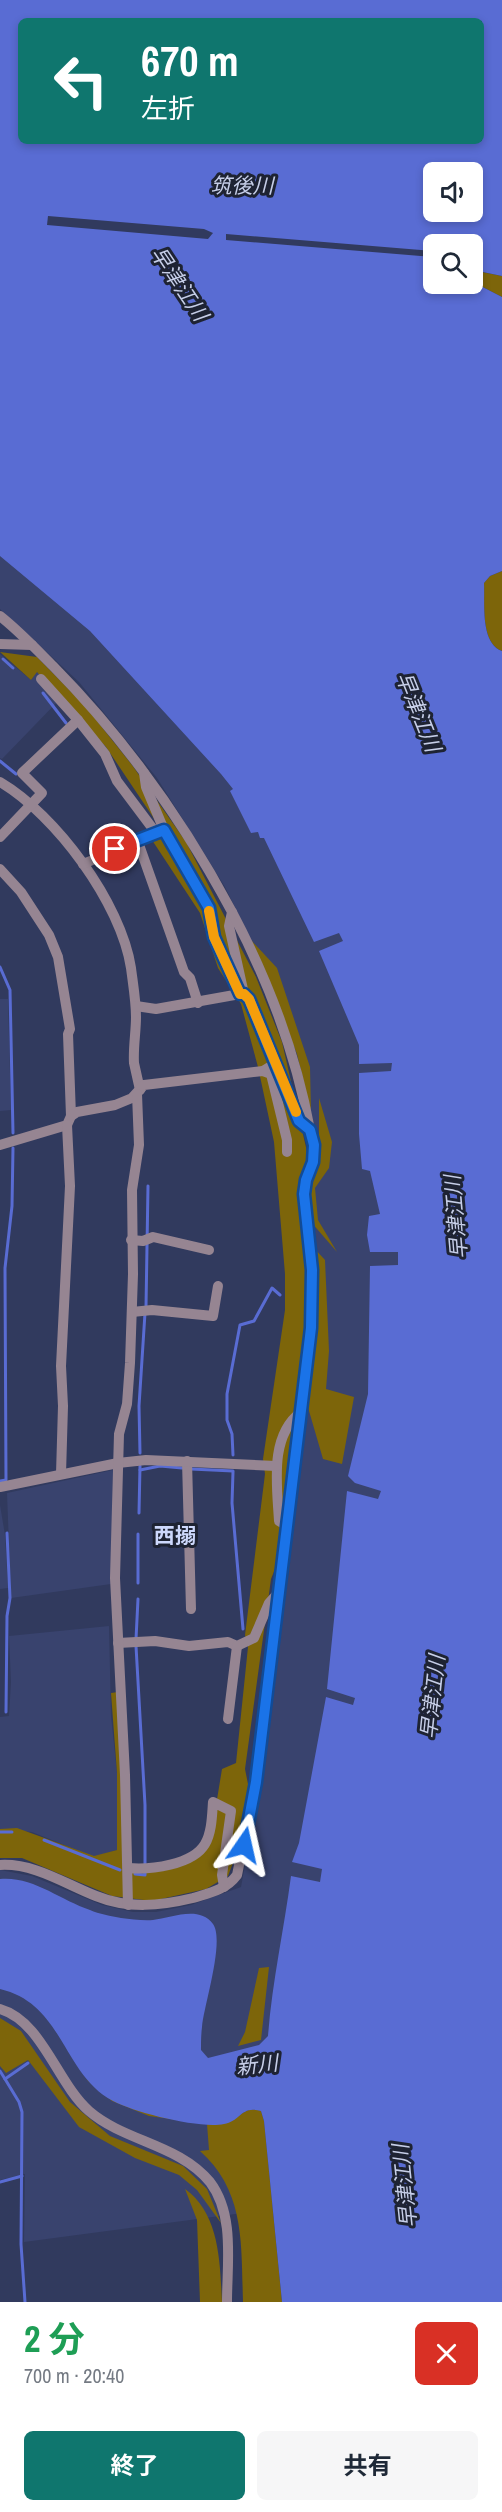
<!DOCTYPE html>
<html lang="ja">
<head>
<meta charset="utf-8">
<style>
	:root { --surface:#fff; --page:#f6f6f7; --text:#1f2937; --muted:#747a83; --accent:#0f766e }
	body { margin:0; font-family:"Archivo Narrow","Noto Sans JP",sans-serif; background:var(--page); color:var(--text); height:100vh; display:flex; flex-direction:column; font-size:22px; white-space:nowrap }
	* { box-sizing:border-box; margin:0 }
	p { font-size:20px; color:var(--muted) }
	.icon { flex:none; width:33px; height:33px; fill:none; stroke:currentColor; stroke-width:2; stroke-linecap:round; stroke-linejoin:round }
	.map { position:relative; height:2302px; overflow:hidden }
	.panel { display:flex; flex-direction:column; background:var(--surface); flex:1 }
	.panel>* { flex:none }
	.banner { position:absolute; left:18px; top:18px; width:466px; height:126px; border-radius:9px; box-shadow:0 3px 9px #0003; background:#0f766e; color:#fff; overflow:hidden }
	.fabs { position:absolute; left:423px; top:162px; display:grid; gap:12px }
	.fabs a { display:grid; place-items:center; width:60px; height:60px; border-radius:9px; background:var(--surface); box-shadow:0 3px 9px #0003; font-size:30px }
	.pin { position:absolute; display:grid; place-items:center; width:51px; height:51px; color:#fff; margin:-26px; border:3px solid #fff; border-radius:50%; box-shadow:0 2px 6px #0007 }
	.me { position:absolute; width:66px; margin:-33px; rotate:11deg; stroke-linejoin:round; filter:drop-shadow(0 0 4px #0008) }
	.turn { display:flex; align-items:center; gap:21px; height:126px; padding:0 24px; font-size:27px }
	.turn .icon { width:78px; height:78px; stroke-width:2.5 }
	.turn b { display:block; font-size:42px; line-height:51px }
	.round { display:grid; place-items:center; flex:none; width:63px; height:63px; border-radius:9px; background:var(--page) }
	.headline { display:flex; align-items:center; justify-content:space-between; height:102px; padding:0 24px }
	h1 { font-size:36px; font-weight:700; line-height:45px; color:#1e9e55 }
	.button { display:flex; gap:12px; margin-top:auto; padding:12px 24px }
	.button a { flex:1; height:69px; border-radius:9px; background:var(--accent); color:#fff; font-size:24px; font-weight:700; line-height:69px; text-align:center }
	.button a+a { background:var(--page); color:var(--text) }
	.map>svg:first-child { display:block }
</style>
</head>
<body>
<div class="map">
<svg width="502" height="2302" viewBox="0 0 502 2302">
	<rect width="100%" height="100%" fill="#313a5e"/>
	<g fill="#39436e">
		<path d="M0 253 283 552 472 1259 273 2209 24 2242 25 2174 0 2180V1870L32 1876 102 1905 133 1912H156L191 1905 241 1887 260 1785 316 1329 307 1188 319 1163V1146L297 1054 251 940 225 887 157 778 79 682 0 609Z"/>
		<path d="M0 654 31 680 37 671 61 698 2 759 0 758Z"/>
		<path d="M0 999H8L11 1110 0 1111Z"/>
		<path d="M113 1470 111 1584 11 1598 7 1493Z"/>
		<path d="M0 1505 5 1535 8 1588 0 1589Z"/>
		<path d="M109 1626 111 1716 117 1773V1850L94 1857 32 1832 0 1829V1717L9 1716 11 1682 9 1636Z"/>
	</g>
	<g fill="#7d650a">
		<path d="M472 270 502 276V297L473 282Z"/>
		<path d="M502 571V651C480 643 485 603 484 583L490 576Z"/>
		<path d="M0 652 37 657 85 706 132 765 186 842 256 977 282 1042 308 1156 299 1192 307 1274 306 1325 279 1559 271 1579 245 1769 249 1789 239 1847 228 1876 206 1889 152 1901 112 1896 22 1858H0V1829L17 1828 94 1856 117 1850V1773L111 1693 118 1692 124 1868 169 1870 210 1842 222 1769 236 1763 248 1647 245 1635 265 1474 263 1459 285 1310V1274L274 1142 258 1067 241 1004 218 968 200 913 152 840 171 835 155 820 106 747 37 672 31 680Z"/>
		<path d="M251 940 277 968 310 1067 311 1112 297 1054Z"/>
		<path d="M319 1098 332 1142 329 1168 315 1188 318 1220 337 1252 311 1222 307 1188 319 1162Z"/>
		<path d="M314 1248 325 1260 329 1351 326 1389 354 1397 342 1464 323 1459 307 1404Z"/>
		<path d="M269 1967 261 2040 238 2046 245 2032 259 1968Z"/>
		<path d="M0 2018 21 2031 70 2102 110 2136 183 2166 207 2189 221 2223 197 2190 179 2175 135 2158 79 2127 28 2060 6 2073 0 2066Z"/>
		<path d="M87 2080 235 2119C244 2112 249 2107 261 2111L264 2121 282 2302H243C241 2246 246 2192 200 2151L209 2150 207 2124 149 2116 112 2101Z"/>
		<path d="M185 2189C220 2214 220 2263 222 2302H200L197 2220Z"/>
	</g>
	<path fill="#596cd3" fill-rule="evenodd" d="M0 0H502V276L473 270 472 244H434V284L473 282 502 297V571L490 576 484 583C485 603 480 643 502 651V2302H282L264 2121 261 2111C241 2105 241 2121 224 2124 200 2129 136 2113 113 2101 62 2074 64 2004 0 1989V1879C33 1876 60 1900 90 1910 99 1914 111 1916 121 1918 131 1919 143 1921 153 1920 171 1918 199 1905 213 1924 225 1941 204 2005 202 2027 201 2035 201 2043 201 2050L208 2058 259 2045 268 2036C272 1983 284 1929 291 1876L320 1882 322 1869 292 1862 299 1843 326 1697 353 1705 355 1698 327 1689 347 1491 378 1499 381 1491 355 1483 348 1476 368 1394 370 1266 398 1265V1252H370L367 1235 369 1216 380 1214 370 1171 362 1169 359 1134V1073L391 1071 392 1063 359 1064V1045L319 951 343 941 339 933 314 942 264 838H260L258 832 251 833 230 791 233 789 221 774 90 631 0 556ZM21 21H482V141H21ZM434 172H472V212H434Z"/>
	<g fill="#313a5e">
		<path d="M48 216 204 229 213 233 208 239 47 225Z"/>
		<path d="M226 234 433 251V257L226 240Z"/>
	</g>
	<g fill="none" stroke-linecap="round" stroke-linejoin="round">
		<g stroke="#596cd3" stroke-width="3">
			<path d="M3 659 13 668"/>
			<path d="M43 693 66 723"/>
			<path d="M0 761 16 774"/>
			<path d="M0 967 10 990 13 1133"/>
			<path d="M146 1307 148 1186"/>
			<path d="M140 1453 139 1406 145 1313"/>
			<path d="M233 1455 232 1434 227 1420V1394L240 1325 254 1321 272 1288 280 1295"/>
			<path d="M191 1469 233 1471"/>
			<path d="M140 1470 160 1466 182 1468"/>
			<path d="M233 1472 232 1503 243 1629"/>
			<path d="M0 1481 6 1480 5 1268 12 1206 13 1148"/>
			<path d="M139 1513 140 1466"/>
			<path d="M138 1583V1534"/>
			<path d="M136 1639 138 1599"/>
			<path d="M136 1646 145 1805V1864"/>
			<path d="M6 1712 7 1616 10 1598 7 1533"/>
			<path d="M0 1832H12"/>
			<path d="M44 1840 120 1870"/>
			<path d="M135 1874 145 1875V1871"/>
			<path d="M0 2071 5 2079"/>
			<path d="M0 2182 22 2176"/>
			<path d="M25 2302 21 2244 22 2112 19 2102 5 2079 28 2063"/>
		</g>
		<g stroke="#968592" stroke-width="10">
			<path d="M0 616C19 631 36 649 53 666 125 739 184 822 232 912L229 926 244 994 249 999 299 1121C330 1147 302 1167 304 1197 306 1221 311 1245 312 1270 314 1317 307 1365 301 1412 269 1436 277 1485 279 1521L287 1526 256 1782 237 1875C226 1890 209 1893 193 1898 160 1906 128 1909 96 1896 65 1884 35 1863 0 1865"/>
			<path d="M0 644 32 645"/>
			<path d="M41 679 78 720 105 754 117 781 156 833"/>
			<path d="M144 773 146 787 164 830 209 908 214 937 239 993"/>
			<path d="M0 782C56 815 121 903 131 968 133 984 136 1001 136 1017 136 1032 133 1048 134 1063 136 1072 138 1081 140 1090"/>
			<path d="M0 837 42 793 22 773 78 720"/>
			<path d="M138 842 184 972 190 978 198 1003"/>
			<path d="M83 864 160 832"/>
			<path d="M0 869 21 892 49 935 58 957 70 1029 68 1034 71 1116"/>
			<path d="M232 912C268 980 296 1054 310 1130"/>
			<path d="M136 1006 156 1009 240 994"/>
			<path d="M263 1071 271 1074 287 1140V1152"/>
			<path d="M0 1145 67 1125 71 1116 77 1112 115 1105 132 1098 144 1085 263 1071 276 1063"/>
			<path d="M131 1240 143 1241 153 1237 209 1250"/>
			<path d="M132 1312 152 1310 213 1316 218 1286"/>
			<path d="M187 1461 191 1609"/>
			<path d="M61 1474 63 1406 61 1366 70 1186 67 1125"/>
			<path d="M0 1487 118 1463 146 1460 276 1466"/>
			<path d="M287 1526 301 1412"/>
			<path d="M118 1643 155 1641 189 1646 228 1642 237 1646 254 1638 269 1603 278 1593"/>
			<path d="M228 1719 237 1646"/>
			<path d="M128 1868C150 1870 193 1865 205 1844 212 1832 212 1815 213 1802L231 1811 222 1875 224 1887"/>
			<path d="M128 1905 125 1775 115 1578 119 1434 127 1404 130 1363 133 1274 132 1190 139 1145 137 1094"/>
			<path d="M0 2009C42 2021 57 2083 89 2111 125 2142 179 2144 210 2182 235 2215 227 2263 227 2302"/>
		</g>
	</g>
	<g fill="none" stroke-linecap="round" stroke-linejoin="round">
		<g stroke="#114b97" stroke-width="15">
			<path id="route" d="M115 849 164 830 209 908 214 937 240 994H244L249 999 299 1121 310 1130 314 1145 313 1162 306 1180 304 1194 312 1270 311 1328 256 1782 244 1845"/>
		</g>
		<use href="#route" stroke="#1a73e8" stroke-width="10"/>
		<path stroke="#f59e0b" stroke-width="10" d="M209 911 214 937 240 994H244L249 999 296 1112"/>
	</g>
	<g text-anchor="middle" stroke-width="6" stroke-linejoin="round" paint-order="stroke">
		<g font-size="21" font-style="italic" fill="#c6cee8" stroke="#1e2333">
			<text x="242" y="193">筑後川</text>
			<text transform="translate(179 284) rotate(56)" y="7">早津江川</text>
			<text transform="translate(418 712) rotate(68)" y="7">早津江川</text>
			<text transform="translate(456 1217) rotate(-95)" y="7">早津江川</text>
			<text transform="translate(433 1697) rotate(-84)" y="7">早津江川</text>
			<text transform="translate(257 2065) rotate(-6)" y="7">新川</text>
			<text transform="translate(405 2186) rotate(-96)" y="7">早津江川</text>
		</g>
		<g font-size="21" font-weight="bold" fill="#cdd8fc" stroke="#1e2333">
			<text x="175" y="1543">西搦</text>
		</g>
	</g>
</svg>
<div class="fabs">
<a><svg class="icon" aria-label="sound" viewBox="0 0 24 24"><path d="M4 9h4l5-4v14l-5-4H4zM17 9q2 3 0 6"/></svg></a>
<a><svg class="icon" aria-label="search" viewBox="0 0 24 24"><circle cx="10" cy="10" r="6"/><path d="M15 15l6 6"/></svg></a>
</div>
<div class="pin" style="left:115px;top:849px;background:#d93025"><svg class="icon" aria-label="arrive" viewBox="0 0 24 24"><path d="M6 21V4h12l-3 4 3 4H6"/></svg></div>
<svg class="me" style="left:244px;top:1845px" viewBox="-20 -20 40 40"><path d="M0-17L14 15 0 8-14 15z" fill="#1a73e8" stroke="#fff" stroke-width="4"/></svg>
<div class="banner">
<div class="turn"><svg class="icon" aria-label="left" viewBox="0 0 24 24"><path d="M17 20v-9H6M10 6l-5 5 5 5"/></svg><div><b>670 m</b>左折</div></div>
</div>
</div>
<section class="panel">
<div class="headline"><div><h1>2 分</h1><p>700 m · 20:40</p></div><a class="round" style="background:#d93025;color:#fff"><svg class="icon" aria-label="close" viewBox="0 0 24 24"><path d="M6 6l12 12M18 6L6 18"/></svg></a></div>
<div class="button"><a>終了</a><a>共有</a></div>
</section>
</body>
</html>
